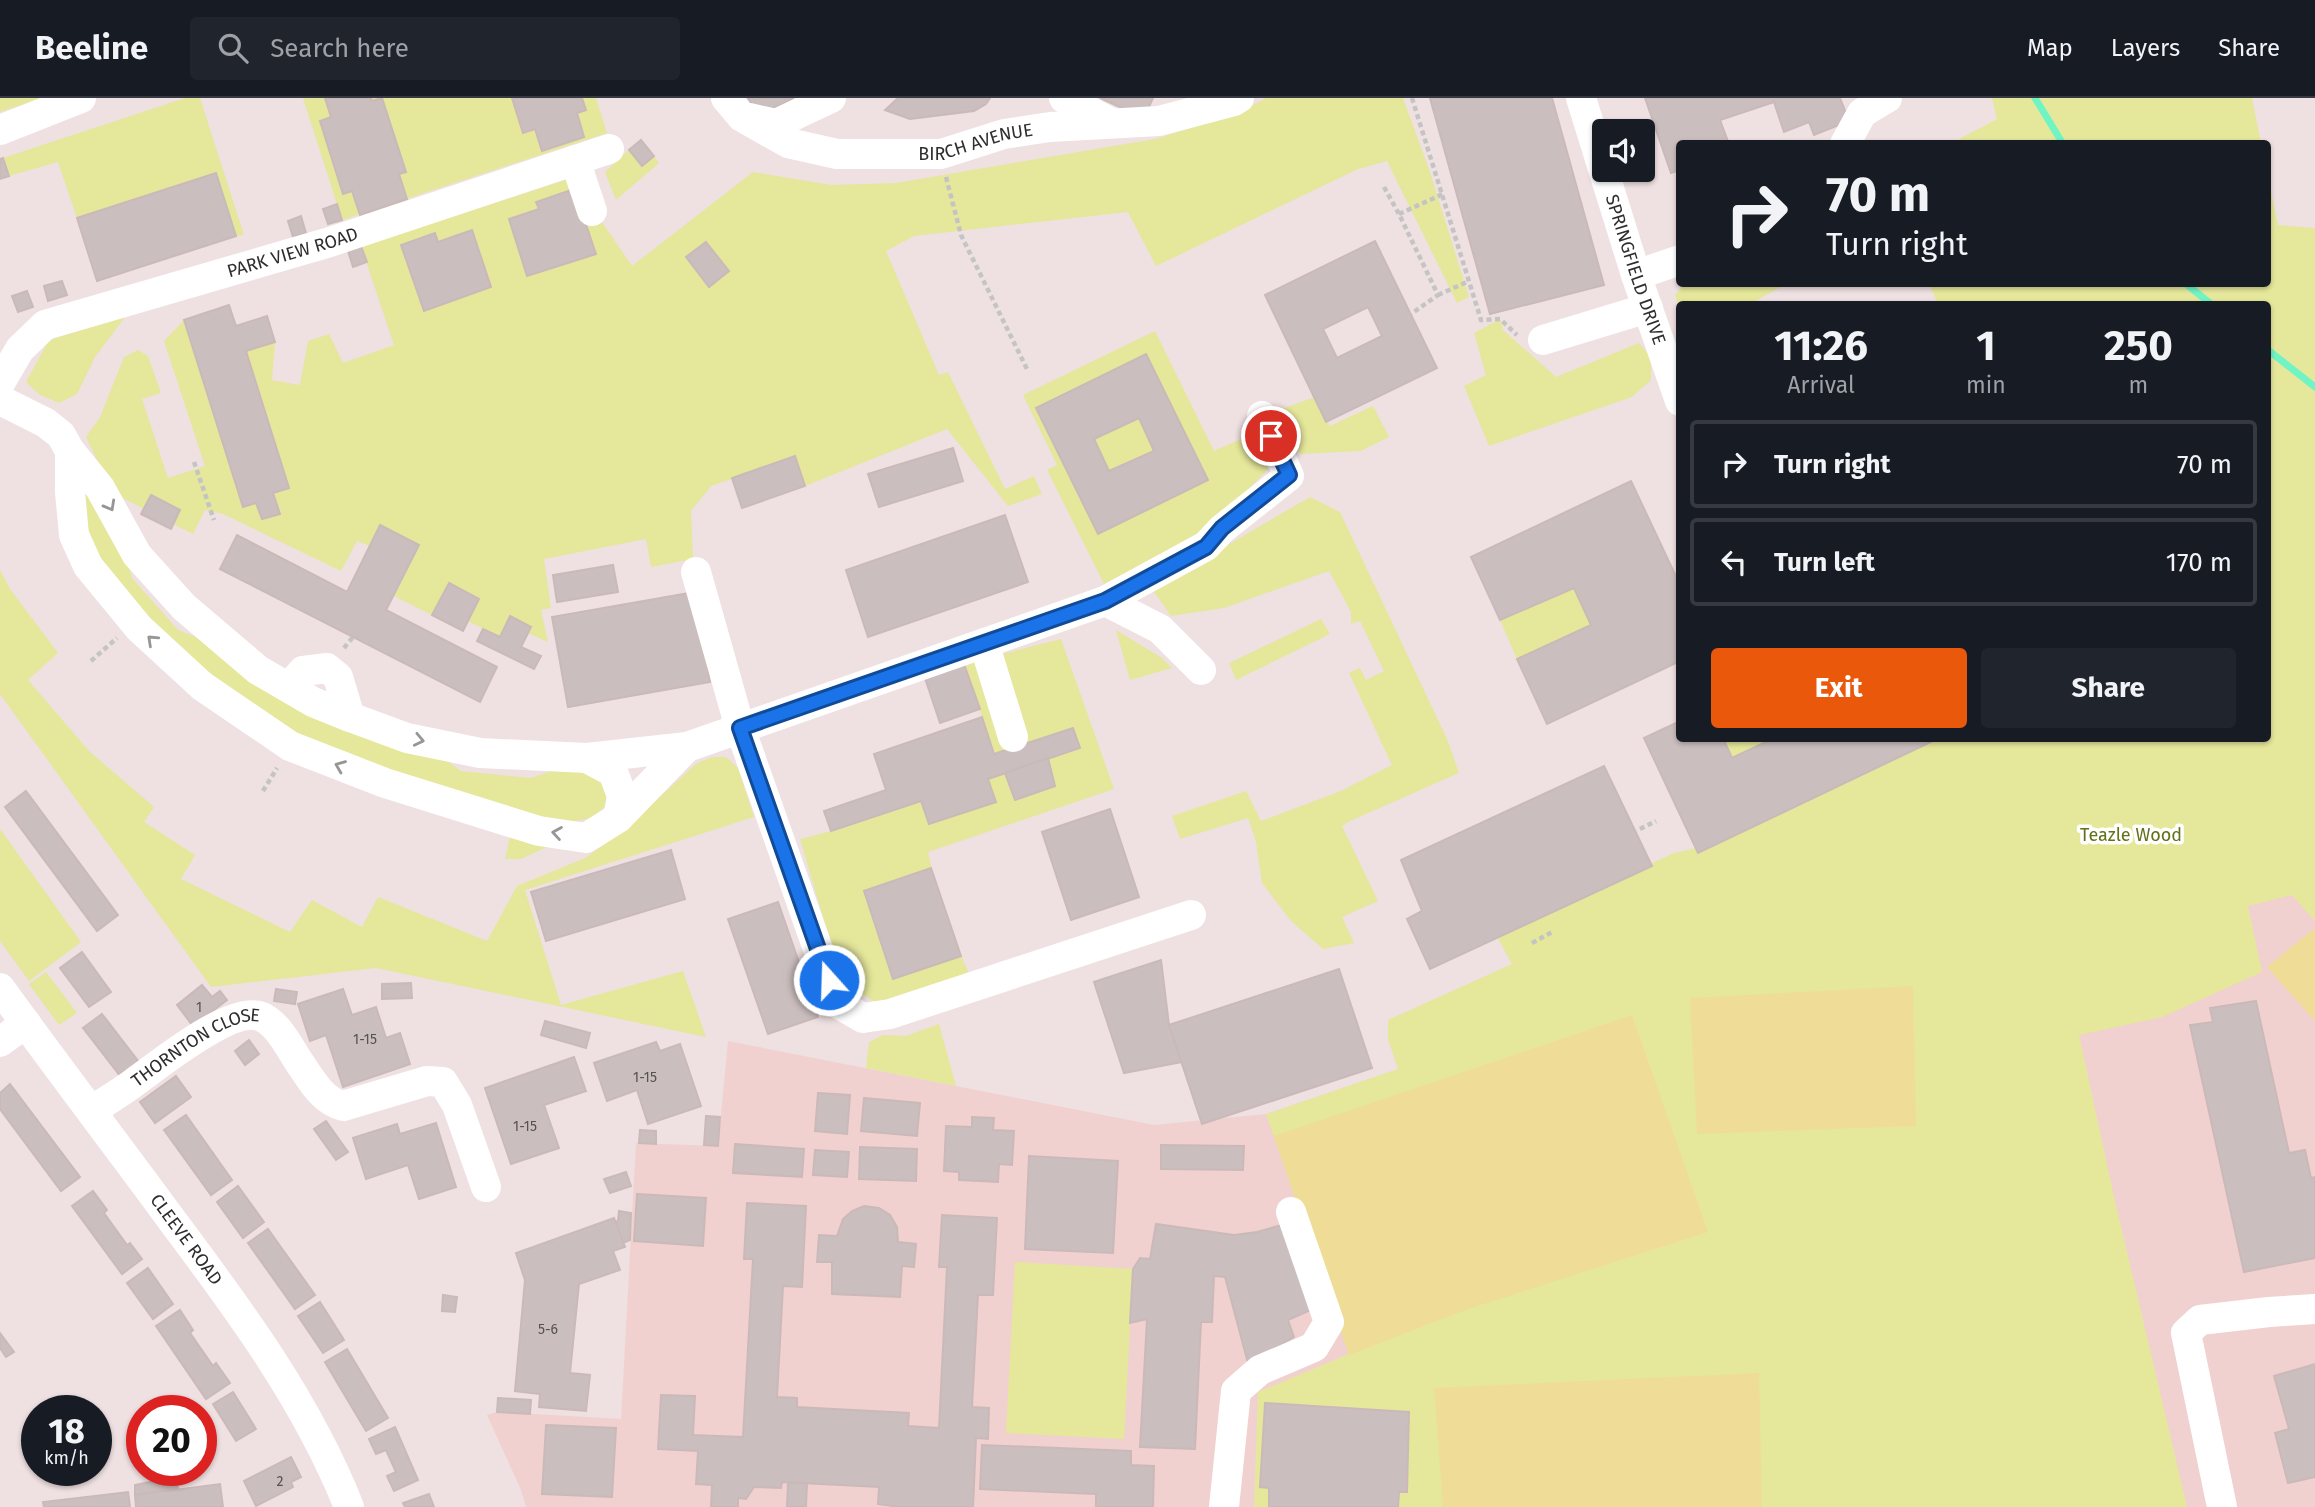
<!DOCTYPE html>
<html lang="en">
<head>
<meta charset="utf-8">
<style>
	:root { --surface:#171b24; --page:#20242c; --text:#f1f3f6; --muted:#9ea1a6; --line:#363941; --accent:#ea580c }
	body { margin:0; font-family:"Fira Sans",sans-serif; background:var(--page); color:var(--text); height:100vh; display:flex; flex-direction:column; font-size:26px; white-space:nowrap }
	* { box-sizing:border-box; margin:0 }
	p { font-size:23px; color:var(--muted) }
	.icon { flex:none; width:38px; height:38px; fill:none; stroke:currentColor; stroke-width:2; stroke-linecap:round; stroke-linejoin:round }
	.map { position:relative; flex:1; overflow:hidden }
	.panel { position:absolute; left:1676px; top:203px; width:595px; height:441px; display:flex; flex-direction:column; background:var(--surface); border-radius:7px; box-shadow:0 2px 5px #0004 }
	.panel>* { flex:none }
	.guide { position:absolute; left:1676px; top:42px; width:595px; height:147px; border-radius:7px; box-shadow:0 2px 5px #0004; background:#171b24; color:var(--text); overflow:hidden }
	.controls { position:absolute; left:1592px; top:21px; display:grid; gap:14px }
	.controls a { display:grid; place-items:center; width:63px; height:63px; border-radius:7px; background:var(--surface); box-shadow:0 2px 5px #0004; font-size:35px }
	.speed { position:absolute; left:21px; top:1297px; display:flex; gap:14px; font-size:35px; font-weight:700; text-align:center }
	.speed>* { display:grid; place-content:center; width:91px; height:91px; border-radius:50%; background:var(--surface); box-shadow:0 2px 5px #0004; line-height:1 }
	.speed small { font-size:18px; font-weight:400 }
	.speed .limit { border:10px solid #d22; background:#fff; color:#111 }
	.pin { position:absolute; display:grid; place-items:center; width:60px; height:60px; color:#fff; margin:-30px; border:4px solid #fff; border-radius:50%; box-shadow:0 2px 7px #0007 }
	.me { position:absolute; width:77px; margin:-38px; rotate:340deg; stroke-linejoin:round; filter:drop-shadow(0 0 5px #0008) }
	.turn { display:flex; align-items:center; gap:24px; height:147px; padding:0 35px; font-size:32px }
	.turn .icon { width:91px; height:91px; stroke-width:2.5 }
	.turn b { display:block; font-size:49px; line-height:60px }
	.eta { display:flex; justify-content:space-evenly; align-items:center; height:119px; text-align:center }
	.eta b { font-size:42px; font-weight:700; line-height:49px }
	.cta { display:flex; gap:14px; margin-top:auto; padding:14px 35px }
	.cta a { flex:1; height:80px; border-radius:7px; background:var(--accent); color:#fff; font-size:28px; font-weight:700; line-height:80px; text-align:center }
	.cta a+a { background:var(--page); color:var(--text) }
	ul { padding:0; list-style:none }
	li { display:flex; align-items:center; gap:21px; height:88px; margin:0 14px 10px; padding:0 21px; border:4px solid var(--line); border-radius:7px }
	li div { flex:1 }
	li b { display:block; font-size:26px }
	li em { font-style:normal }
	header { display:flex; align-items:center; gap:42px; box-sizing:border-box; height:98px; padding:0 35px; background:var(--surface); border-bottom:2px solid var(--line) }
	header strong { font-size:33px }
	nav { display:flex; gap:38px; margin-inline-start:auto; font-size:24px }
	.search { width:490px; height:63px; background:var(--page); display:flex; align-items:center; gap:18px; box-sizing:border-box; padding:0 24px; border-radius:7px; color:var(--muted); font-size:26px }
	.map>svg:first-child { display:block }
</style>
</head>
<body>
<header>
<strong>Beeline</strong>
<div class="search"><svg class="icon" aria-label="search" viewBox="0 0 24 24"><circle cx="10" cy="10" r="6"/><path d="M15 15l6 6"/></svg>Search here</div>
<nav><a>Map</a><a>Layers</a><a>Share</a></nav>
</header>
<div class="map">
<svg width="2315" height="1409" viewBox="0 0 2315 1409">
	<rect width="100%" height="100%" fill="#efe0e1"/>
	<path fill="#f1d1cf" d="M2310 793 2315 797V1409H526L521 1392 487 1317 497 1314 621 1321 636 1045 718 1048 728 943 1154 1027 1266 1016 1399 971Z"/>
	<g fill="#e5e79b">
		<path d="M0 0H41L0 14Z"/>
		<path d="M185 0H200L244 137 236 138 215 76 77 120 58 64 9 78 3 60Z"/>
		<path d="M303 0H596L607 35 342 122Z"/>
		<path d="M1266 0H1403L1429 71 1469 199 1457 205 1387 63 1358 71 1156 168 1128 114 914 138 886 153 939 277 948 274 1005 391 1034 378 1042 396 1008 408 947 331 805 388 795 359 711 388 691 413 693 461 651 469 646 441 544 461 551 510 541 512 548 544 528 535 531 529 510 519 500 539 468 523 479 501 449 485 432 517 394 498 419 447 381 427 370 448 357 443 341 473 223 416 205 412 193 436 113 395 86 339 100 319 124 259 138 252 148 258 161 295 142 301 168 380 205 368 164 243 184 222 229 207 236 228 267 218 275 244 272 282 300 287 308 243 329 236 343 265 394 247 361 148 572 80 632 168 753 74 832 87 896 85 1155 41 1236 16Z"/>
		<path d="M1992 0H2252L2261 45H1952L1997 21Z"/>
		<path d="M629 52 642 67 654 58 659 65 616 102 605 74Z"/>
		<path d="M2268 79 2278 127 2315 130V823L2292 797 2248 808 2262 874 2162 919 2079 937 2115 1103 2187 1409H1254L1258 1294 1349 1256 1266 1016 1398 971 1388 941V922L1512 866 1496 837 1674 755 1705 748 1938 641 2268 640V206H1938L1929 186H2268Z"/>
		<path d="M1684 186H1786L1750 206H1680V212L1675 197Z"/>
		<path d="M125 219 95 259 77 296 59 305 40 297 26 284 49 242Z"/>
		<path d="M1500 221 1503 232 1556 279 1639 245 1651 259V282L1632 299 1489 348 1464 288 1486 277 1474 235Z"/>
		<path d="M1155 233 1214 353 1253 336 1268 371 1204 437 1104 486 1047 372 1057 367 1023 297Z"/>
		<path d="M1315 299 1330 328 1373 308 1389 339 1361 353 1300 356 1279 312Z"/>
		<path d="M90 395 125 453 132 480 178 532 208 544 437 656 461 673 531 680 569 667 595 672 608 689 607 707 591 720 560 726 380 673 262 620 159 534 91 450 85 417 84 397Z"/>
		<path d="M1310 399 1340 414 1447 641 1459 675 1350 723 1342 728 1378 803 1342 819 1354 845 1323 851 1291 823 1262 785 1256 744 1248 720 1180 741 1172 718 1246 693 1261 723 1341 693 1392 667 1349 575 1360 570 1366 582 1384 573 1360 523 1351 526V514L1329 473 1224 510 1171 518 1152 491Z"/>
		<path d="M0 472 10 491 58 555 28 582 89 653 154 709 144 724 195 757 181 781 290 834 312 802 362 829 378 799 487 843 517 788 585 760 620 735 696 666 712 659H726L738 670 754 719 525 792 561 907 683 873 706 939 376 870 211 889 0 596Z"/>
		<path d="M1574 490 1591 527 1517 561 1500 522Z"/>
		<path d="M1321 521 1330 536 1236 582 1229 565Z"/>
		<path d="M1116 532 1162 560 1172 570 1130 582Z"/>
		<path d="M1061 541 1114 691 928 754C936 793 952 841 970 877L898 903 875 904 848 887 835 860 800 741 831 733 824 713 886 692 874 656 982 619 964 566Z"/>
		<path d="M1723 641H1774L1732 660Z"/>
		<path d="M0 731 81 844 29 883 0 843Z"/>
		<path d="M510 739 549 748 521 761H505Z"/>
		<path d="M46 874 77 915 59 927 29 886Z"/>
		<path d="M939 926 956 988 866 970 869 944 883 937 906 938Z"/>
		<path d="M1015 1164 1133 1171 1124 1341 1006 1335Z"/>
	</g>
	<g fill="#efdd97">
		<path d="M2315 830V923L2267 869Z"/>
		<path d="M1913 888 1916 1028 1697 1036 1690 900Z"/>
		<path d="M1632 917 1708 1134 1468 1211 1349 1257 1274 1038Z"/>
		<path d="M1759 1275 1762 1409H1443L1434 1290Z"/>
	</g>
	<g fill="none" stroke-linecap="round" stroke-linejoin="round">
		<g stroke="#70f4c4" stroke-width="7">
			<path d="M2035 0 2063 46"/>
			<path d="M2186 186 2211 206"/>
			<path d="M2268 252 2315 289"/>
		</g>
	</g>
	<g fill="#cbbebe" stroke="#cbb9b9" stroke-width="2" fill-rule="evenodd">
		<path d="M325 0H371L372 3 382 0 406 74 399 76 407 101 360 117 352 93 343 96 320 23 331 19Z"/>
		<path d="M512 0H582L586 12 577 15 584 39 542 53 535 31 523 35Z"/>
		<path d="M748 0H794L757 18Z"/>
		<path d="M898 0H990L986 6 974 13 910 21 885 12Z"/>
		<path d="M1100 0H1153L1144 20Z"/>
		<path d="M1430 0H1552L1604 187 1490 216Z"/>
		<path d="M1645 0H1840L1849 23 1814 37 1809 24 1784 34 1774 4 1720 22 1729 46H1680V72L1671 75Z"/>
		<path d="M641 42 654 58 642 68 629 52Z"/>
		<path d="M3 60 9 78 0 81V61Z"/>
		<path d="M216 75 236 138 97 183 77 120Z"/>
		<path d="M574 91 596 156 527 178 509 121 539 111 536 104Z"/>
		<path d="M337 106 342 122 328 126 323 111Z"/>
		<path d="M301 118 306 135 293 139 288 123Z"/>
		<path d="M472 132 491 189 424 213 401 147 435 135 438 144Z"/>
		<path d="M1375 143 1437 270 1326 324 1265 197ZM1368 209 1382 238 1337 260 1323 231Z"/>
		<path d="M706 144 729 173 709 189 686 159Z"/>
		<path d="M361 148 367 164 353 169 348 153Z"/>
		<path d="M62 183 67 197 48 203 44 188Z"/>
		<path d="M27 193 33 209 18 214 12 198Z"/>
		<path d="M229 207 236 228 267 218 275 244 246 253 289 390 273 395 280 416 262 421 256 405 243 409 184 222Z"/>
		<path d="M1146 256 1208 382 1098 436 1036 310ZM1139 320 1154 353 1109 373 1094 341Z"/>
		<path d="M953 350 963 383 879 409 868 376Z"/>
		<path d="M795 358 805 388 742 410 732 380Z"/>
		<path d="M1631 383 1680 487V563L1547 626 1517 561 1591 527 1574 490 1500 522 1471 459Z"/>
		<path d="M151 397 180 412 171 431 141 416Z"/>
		<path d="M1005 417 1028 484 868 539 846 472Z"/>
		<path d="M380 427 419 447 386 512 497 569 480 604 220 471 237 437 347 494Z"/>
		<path d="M613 467 618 494 557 504 553 477Z"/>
		<path d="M449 485 479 501 463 533 432 517Z"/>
		<path d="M695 494 710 584 568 609 552 519Z"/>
		<path d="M510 518 531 529 521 549 541 558 534 571 477 543 483 531 500 539Z"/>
		<path d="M964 566 980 611 940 625 925 580Z"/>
		<path d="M982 619 994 656 1073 630 1080 650 988 681 996 704 929 726 921 703 831 733 824 713 886 692 874 656Z"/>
		<path d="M1680 623V640H1723L1732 660 1774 640H1939L1698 755 1644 640Z"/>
		<path d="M1048 660 1055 688 1015 702 1005 675Z"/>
		<path d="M1604 668 1652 768 1430 871 1407 821 1422 813 1401 762Z"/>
		<path d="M26 693 118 817 97 833 5 709Z"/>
		<path d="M1110 711 1139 799 1071 822 1042 734Z"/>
		<path d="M671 752 685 801 546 843 531 794Z"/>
		<path d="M931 770 961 858 893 881 864 793Z"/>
		<path d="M778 804 818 919 768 936 728 821Z"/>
		<path d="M82 854 111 894 89 909 60 870Z"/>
		<path d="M1161 862 1169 927 1182 964 1124 975 1094 884Z"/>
		<path d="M1339 871 1372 970 1202 1026 1169 927Z"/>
		<path d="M411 885 412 900 382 901V886Z"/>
		<path d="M202 887 212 899 220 893 227 902 193 928 177 907Z"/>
		<path d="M276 891 297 894 295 906 274 903Z"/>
		<path d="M343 891 352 917 376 909 386 940 400 935 410 966 343 989 326 937 310 943 298 906Z"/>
		<path d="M2256 903 2289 1055 2305 1052 2311 1080 2315 1079V1160L2244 1174 2190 927 2213 924 2210 910Z"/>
		<path d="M102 916 139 964 121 979 83 930Z"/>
		<path d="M545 923 590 935 586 950 541 937Z"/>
		<path d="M249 942 259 956 245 967 235 953Z"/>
		<path d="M656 944 660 953 680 946 701 1008 648 1026 637 992 607 1003 594 965Z"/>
		<path d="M574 959 586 993 544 1007 559 1050 511 1066 485 990Z"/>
		<path d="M176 978 191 999 155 1025 140 1004Z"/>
		<path d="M10 986 80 1079 61 1093 0 1011V995Z"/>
		<path d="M818 995 850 997 847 1036 815 1033Z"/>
		<path d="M864 1000 920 1005 917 1038 861 1033Z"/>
		<path d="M186 1017 232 1082 211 1097 164 1032Z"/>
		<path d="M706 1018 720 1019 718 1048 704 1047Z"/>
		<path d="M972 1019 994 1020 993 1032 1014 1033 1012 1067 999 1066 998 1084 959 1082V1074L944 1073 946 1028 972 1029Z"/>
		<path d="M326 1023 348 1054 336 1062 314 1031Z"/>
		<path d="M436 1025 456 1089 419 1101 408 1067 366 1081 353 1040 397 1026 400 1036Z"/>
		<path d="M640 1032 656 1033V1046L639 1045Z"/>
		<path d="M735 1046 804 1051 802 1079 733 1075Z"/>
		<path d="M1161 1047 1244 1048 1243 1072 1161 1071Z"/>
		<path d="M860 1049 917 1051 916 1083 859 1081Z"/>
		<path d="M815 1052 849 1054 847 1079 813 1077Z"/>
		<path d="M1029 1058 1118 1063 1113 1155 1025 1151Z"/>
		<path d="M626 1074 631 1088 610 1095 604 1081Z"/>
		<path d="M238 1088 264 1124 243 1140 217 1104Z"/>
		<path d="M93 1093 107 1112 104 1115 127 1147 130 1145 142 1161 122 1176 72 1108Z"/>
		<path d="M637 1096 706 1100 703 1148 634 1143Z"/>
		<path d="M747 1105 806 1108 802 1189 783 1188 777 1299 797 1300V1309L909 1315 908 1328 939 1330 947 1169H939L942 1117 997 1120 993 1197H978L972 1309 989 1310 988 1341 976 1340 973 1409H899L878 1406 879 1389 782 1384 781 1390 754 1389 746 1401 738 1400V1409H711L712 1387 696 1386 698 1353 658 1351 661 1297 695 1298 693 1337 743 1339 753 1161H744Z"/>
		<path d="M864 1108 879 1110 890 1117 897 1129 898 1144 916 1146 914 1169 902 1168 900 1199 832 1196V1164H817L819 1137 837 1138 843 1121 852 1113Z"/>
		<path d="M619 1113 631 1115 630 1142 623 1145 615 1124 618 1123Z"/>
		<path d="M614 1120 625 1149 613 1153 620 1172 579 1186 570 1275 590 1277 586 1313 539 1309 540 1296 515 1293 525 1182 516 1155Z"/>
		<path d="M1289 1125 1313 1211 1288 1222 1294 1239 1248 1265 1225 1179 1214 1178 1212 1224H1201L1195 1351 1140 1349 1147 1221 1130 1225 1133 1171 1140 1160 1150 1161 1156 1126 1234 1137 1257 1134Z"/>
		<path d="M268 1131 315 1197 295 1211 248 1145Z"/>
		<path d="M148 1170 173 1206 153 1221 127 1185Z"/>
		<path d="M443 1197 457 1199 455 1214 442 1213Z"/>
		<path d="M320 1204 344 1242 323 1255 298 1218Z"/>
		<path d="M180 1212 193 1232 190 1235 213 1268 216 1265 230 1285 206 1301 156 1228Z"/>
		<path d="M0 1235 14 1254 6 1259 0 1250Z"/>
		<path d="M347 1251 388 1320 366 1333 325 1264Z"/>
		<path d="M2315 1266V1379L2288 1385 2275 1335 2289 1331 2274 1278Z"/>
		<path d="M233 1294 256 1331 236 1343 213 1306Z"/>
		<path d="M498 1300 531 1302 530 1316 497 1314Z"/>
		<path d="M1265 1305 1409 1314 1407 1394H1399L1398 1409H1269V1390L1260 1389Z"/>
		<path d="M546 1327 616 1330 612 1399 542 1396Z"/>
		<path d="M395 1329 418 1382 394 1393 387 1378 396 1374 386 1352 376 1356 369 1341Z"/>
		<path d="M982 1347 1131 1353V1367L1154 1368 1153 1409H1096V1396L980 1391Z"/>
		<path d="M291 1359 301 1379 291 1384 293 1389 256 1408 244 1383Z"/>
		<path d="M153 1372H175L178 1391 135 1397V1387L154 1383Z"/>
		<path d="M788 1385H807L806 1409H787Z"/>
		<path d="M220 1386 223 1409H136L135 1397Z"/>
		<path d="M128 1394 130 1409H44L43 1404Z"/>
		<path d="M429 1396 434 1409H405L403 1405Z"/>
	</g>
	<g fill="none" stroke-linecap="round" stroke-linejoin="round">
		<g stroke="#c4c4c4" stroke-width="4.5" stroke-dasharray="5 3.5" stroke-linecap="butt">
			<path d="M1412 0 1481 222 1500 221 1517 237"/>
			<path d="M946 79 961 137 1027 271"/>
			<path d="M1384 89 1399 116 1438 197 1411 216"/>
			<path d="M1399 116 1443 96"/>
			<path d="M1438 197 1469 183"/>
			<path d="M194 364 214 422"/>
			<path d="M344 550 353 539"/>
			<path d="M91 563 117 540"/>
			<path d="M263 693 277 670"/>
			<path d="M1640 731 1656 723"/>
			<path d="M1532 845 1554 833"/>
		</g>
		<g stroke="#fff" stroke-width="30">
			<path id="s1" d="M726 0 742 19 788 45 837 56H941L1004 36 1050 29 1159 23 1234 3 1239 0"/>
			<path d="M1064 0 1112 25"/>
			<path id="s2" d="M1581 0 1636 177 1680 303"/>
			<path d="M749 20 776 26 831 0"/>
			<path d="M0 32 81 0"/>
			<path d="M1845 46 1862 15 1887 0"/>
			<path d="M575 62 592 113"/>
			<path d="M1636 177 1680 162"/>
			<path d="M1543 242 1648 210"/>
			<path id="s3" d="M0 285 20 251 45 227 330 144 609 51"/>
			<path d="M0 302 46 325 61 337 70 353 100 390 137 457 184 509 258 572 313 604 350 619 407 640 480 655 587 660 687 649 1105 503 1206 448 1222 431 1289 378 1262 318"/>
			<path d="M70 353V394L74 437 88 468 139 530 202 588 290 648 385 685 539 733 586 740 618 720 687 649"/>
			<path d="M696 474 740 630 837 905 863 920 890 916 1191 817"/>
			<path d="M1105 503 1160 531 1201 572"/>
			<path d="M984 545 1013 639"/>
			<path d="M289 589 303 573 327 570 338 579 350 619"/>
			<path d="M587 660 613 674 622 698 618 720"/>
			<path id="s4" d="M0 890C57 969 116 1046 174 1125 240 1213 308 1305 349 1409"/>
			<path d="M0 944 26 925"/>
			<path id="s5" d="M91 1013C106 1003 122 994 136 983 160 966 233 906 262 919 279 927 289 949 299 964 311 981 322 1003 343 1008L427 983 443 984 457 1007 486 1089"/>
			<path d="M1224 1409 1236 1293 1260 1272 1314 1249 1329 1224 1291 1114"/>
			<path d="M2222 1409 2186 1235 2200 1222 2269 1214 2315 1211"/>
		</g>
	</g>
	<defs><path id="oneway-chevron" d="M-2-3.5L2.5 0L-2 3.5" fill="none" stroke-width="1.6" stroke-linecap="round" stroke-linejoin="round" transform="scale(1.75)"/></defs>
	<g stroke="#969696">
		<use href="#oneway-chevron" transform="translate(110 408) rotate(61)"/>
		<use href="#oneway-chevron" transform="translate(152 542) rotate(-137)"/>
		<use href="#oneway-chevron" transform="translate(419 642) rotate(12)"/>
		<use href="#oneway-chevron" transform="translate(340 668) rotate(-158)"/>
		<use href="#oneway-chevron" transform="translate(557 735) rotate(-171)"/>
	</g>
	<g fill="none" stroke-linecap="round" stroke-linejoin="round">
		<g stroke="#114b97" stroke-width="18">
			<path id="route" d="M829 882 740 630 1105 503 1206 449 1222 430 1289 377 1271 338"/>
		</g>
		<use href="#route" stroke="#1a73e8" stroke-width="12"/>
	</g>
	<g text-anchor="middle" stroke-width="7" stroke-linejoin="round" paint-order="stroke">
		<g font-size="14" fill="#555252">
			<text x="199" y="914">1</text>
			<text x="365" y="946">1-15</text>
			<text x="645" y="984">1-15</text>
			<text x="525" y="1033">1-15</text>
			<text x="548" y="1236">5-6</text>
			<text x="280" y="1388">2</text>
		</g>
		<g font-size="18" fill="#2e2e2e" stroke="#fff">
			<text dy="6" stroke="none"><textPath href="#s1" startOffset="268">BIRCH AVENUE</textPath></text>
			<text dy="6" stroke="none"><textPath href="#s3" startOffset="332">PARK VIEW ROAD</textPath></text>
			<text dy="6" stroke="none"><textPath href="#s2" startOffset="180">SPRINGFIELD DRIVE</textPath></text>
			<text dy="6" stroke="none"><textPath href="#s5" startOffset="124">THORNTON CLOSE</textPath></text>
			<text dy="6" stroke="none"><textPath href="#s4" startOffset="313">CLEEVE ROAD</textPath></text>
		</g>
		<g font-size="18" fill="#627018" stroke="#fff">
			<text x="2131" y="743">Teazle Wood</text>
		</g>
	</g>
</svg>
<div class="controls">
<a><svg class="icon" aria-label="sound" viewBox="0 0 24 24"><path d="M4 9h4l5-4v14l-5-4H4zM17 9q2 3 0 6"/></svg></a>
</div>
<div class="speed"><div>18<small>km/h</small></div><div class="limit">20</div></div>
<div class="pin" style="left:1271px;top:338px;background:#d93025"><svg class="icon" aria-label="arrive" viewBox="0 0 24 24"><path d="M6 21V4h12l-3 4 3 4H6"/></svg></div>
<svg class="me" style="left:829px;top:882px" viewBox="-20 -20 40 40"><circle r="17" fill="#1a73e8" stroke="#fff" stroke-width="3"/><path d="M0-11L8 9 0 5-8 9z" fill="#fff"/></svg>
<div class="guide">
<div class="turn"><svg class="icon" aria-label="right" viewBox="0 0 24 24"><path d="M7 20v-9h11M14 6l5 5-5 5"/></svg><div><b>70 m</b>Turn right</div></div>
</div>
<section class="panel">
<div class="eta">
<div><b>11:26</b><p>Arrival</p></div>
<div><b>1</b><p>min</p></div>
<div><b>250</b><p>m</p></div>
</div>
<ul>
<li><svg class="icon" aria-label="right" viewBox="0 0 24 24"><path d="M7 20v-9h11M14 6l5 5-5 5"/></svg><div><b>Turn right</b></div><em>70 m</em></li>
<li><svg class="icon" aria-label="left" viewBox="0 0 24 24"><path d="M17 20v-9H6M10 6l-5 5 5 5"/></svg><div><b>Turn left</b></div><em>170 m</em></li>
</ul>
<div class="cta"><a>Exit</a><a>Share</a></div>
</section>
</div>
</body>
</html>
